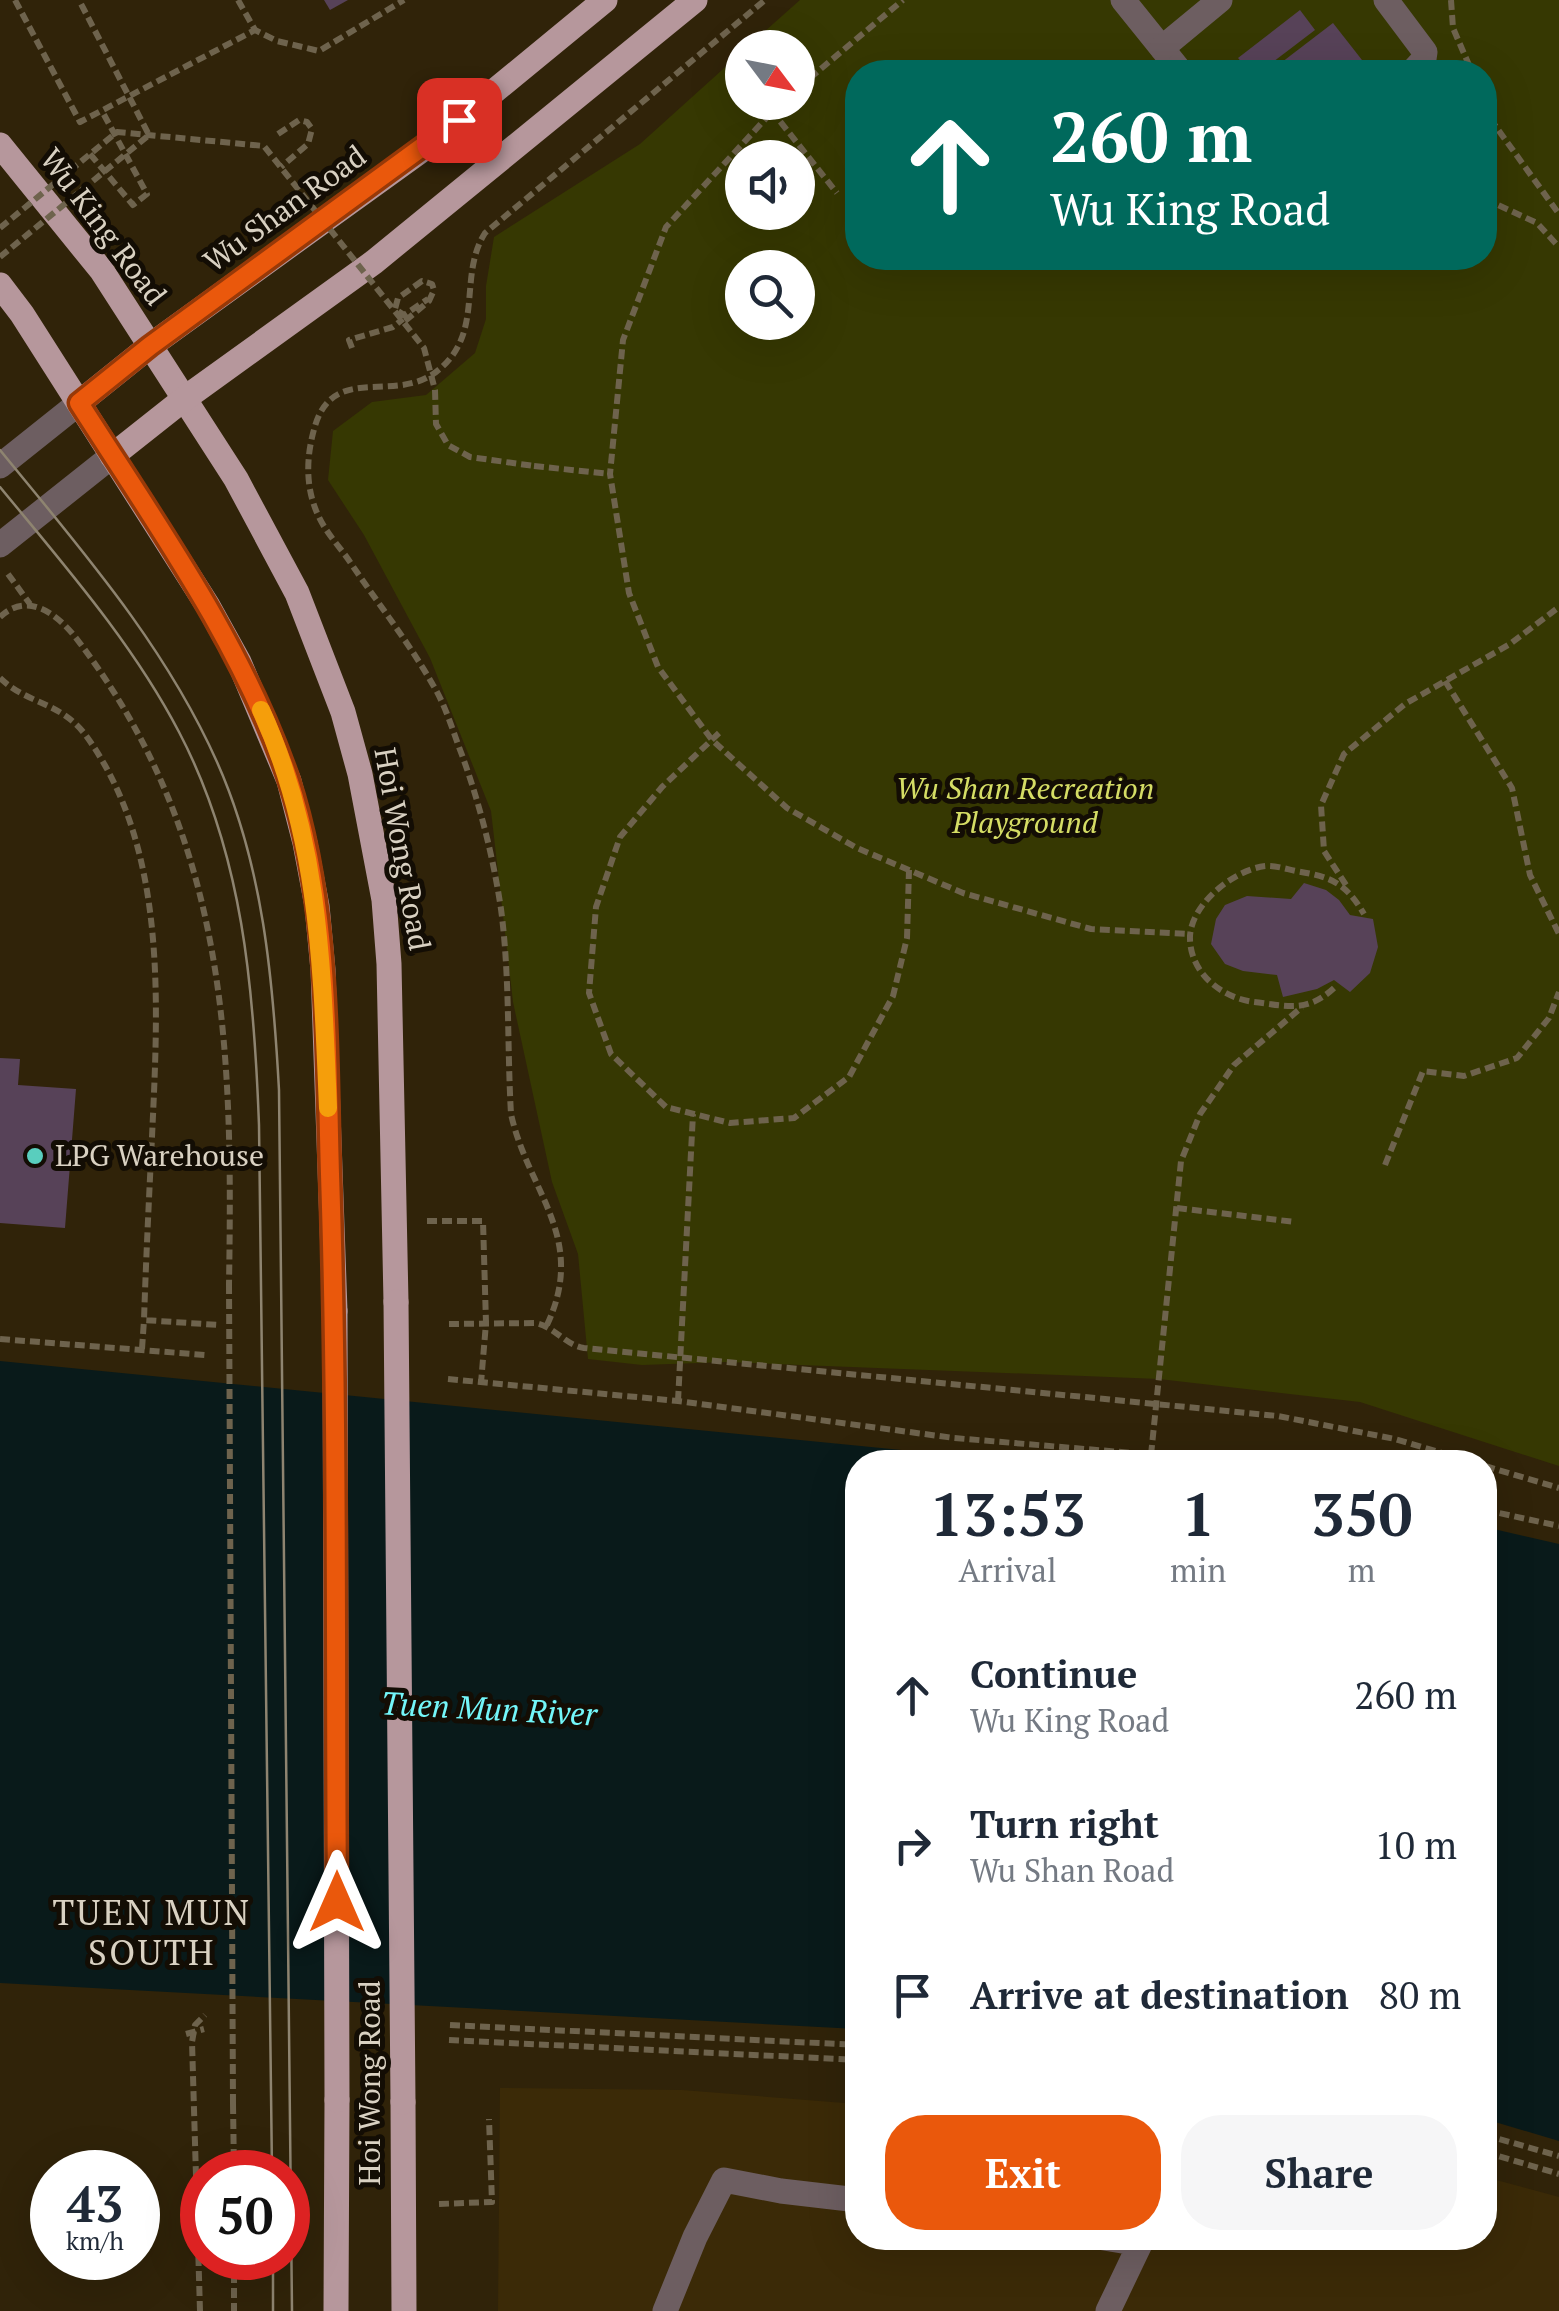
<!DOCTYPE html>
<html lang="en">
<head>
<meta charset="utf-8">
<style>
	:root { --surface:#fff; --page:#f6f6f7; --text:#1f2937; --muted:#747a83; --accent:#ea580c }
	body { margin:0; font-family:"PT Serif",serif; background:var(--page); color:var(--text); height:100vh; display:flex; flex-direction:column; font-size:38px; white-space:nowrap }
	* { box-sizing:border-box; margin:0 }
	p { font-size:32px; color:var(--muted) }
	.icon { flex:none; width:55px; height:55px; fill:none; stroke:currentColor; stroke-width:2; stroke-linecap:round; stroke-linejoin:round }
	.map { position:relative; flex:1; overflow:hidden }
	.side { position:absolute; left:845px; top:1450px; width:652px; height:800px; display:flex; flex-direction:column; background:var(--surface); border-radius:40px; box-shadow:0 10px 40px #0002 }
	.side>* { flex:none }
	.top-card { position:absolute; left:845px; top:60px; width:652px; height:210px; border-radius:40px; box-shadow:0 10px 40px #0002; background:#00695c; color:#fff; overflow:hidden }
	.needle { width:65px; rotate:122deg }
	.buttons { position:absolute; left:725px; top:30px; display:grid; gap:20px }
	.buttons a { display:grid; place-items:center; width:90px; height:90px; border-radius:50%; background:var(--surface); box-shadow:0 10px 40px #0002; font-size:50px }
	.speed { position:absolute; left:30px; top:2150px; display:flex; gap:20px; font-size:50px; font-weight:700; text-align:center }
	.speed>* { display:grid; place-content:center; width:130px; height:130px; border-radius:50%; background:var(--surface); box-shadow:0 10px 40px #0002; line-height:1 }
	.speed small { font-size:25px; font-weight:400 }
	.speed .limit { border:15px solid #d22; background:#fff; color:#111 }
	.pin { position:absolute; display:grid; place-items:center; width:85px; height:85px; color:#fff; margin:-42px; border-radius:20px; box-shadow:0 5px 15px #0006 }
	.me { position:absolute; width:110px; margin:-55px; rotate:0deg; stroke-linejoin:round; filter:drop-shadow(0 0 8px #0008) }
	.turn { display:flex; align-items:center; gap:35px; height:210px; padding:0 40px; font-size:45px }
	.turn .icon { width:130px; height:130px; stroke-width:2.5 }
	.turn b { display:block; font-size:70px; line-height:85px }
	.eta { display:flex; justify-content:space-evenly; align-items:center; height:170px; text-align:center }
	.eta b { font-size:60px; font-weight:800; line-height:70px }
	.cta { display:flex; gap:20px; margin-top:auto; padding:20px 40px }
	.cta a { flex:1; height:115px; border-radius:40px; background:var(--accent); color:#fff; font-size:40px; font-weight:800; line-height:115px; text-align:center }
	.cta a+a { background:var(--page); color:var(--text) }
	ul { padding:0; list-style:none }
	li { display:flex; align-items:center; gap:30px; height:150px; padding:0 40px }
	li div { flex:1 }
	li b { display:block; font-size:38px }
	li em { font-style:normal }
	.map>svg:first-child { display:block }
</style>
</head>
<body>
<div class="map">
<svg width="1559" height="2311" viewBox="0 0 1559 2311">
	<rect width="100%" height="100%" fill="#302309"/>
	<path fill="#3b2a07" d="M500 2088 682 2090 857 2104 858 2238H1485V2177L1559 2197V2311H498Z"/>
	<path fill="#363802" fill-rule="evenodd" d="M800 0H1559V1466L1360 1402 1159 1379 727 1362 642 1365 588 1359 578 1254 552 1182 513 1002 491 811 430 658 364 535 328 480 333 431 372 402 426 395 475 353 486 319V286L494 237 640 144 742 52V102H798V48L747 47ZM858 72H1485V258H858ZM742 158H798V212H742ZM742 268H798V322H742Z"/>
	<g fill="#091a1a">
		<path d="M0 1361 1022 1462H858L857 2029 0 1983Z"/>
		<path d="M1485 1527 1559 1544V2141L1485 2119Z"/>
	</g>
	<g fill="#574258">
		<path d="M324 0H348L330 10Z"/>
		<path d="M1300 10 1315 30 1260 72H1250L1238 58Z"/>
		<path d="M1333 23 1362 60 1345 72H1269Z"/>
		<path d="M1304 883 1326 890 1339 900 1350 915 1373 919 1378 947 1370 973 1350 992 1334 980 1317 989 1283 997 1277 975 1243 971 1225 964 1211 944 1216 919 1225 905 1247 896 1291 899Z"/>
		<path d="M0 1058 20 1059 18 1085 76 1089 65 1228 0 1223Z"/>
	</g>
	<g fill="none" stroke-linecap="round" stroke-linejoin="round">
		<g stroke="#6e634d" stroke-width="6" stroke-dasharray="10 5" stroke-linecap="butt">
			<path d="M15 0 80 122 255 30"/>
			<path d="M238 0 255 30 277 41 319 51 404 0"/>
			<path d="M1451 0 1453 28 1472 72"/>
			<path d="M798 88 903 0"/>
			<path d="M781 102 666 227 623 340 610 474 629 593 658 667 712 740 787 808 857 848 963 893 1091 929 1190 934"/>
			<path d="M1485 104 1494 124 1559 214"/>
			<path d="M771 110 837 193"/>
			<path d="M278 134 299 120 307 122 312 129 308 144 281 167"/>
			<path d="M90 154 133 205 147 194 102 111"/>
			<path d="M1485 199 1537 223 1559 247"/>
			<path d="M405 321 429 301 434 290 432 284 422 281 398 298 395 309 404 315 428 299"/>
			<path d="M352 348 349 340 393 327 403 319"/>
			<path d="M534 466 610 474"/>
			<path d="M8 574 30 604"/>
			<path d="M0 617C28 591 57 614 76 638 228 836 233 1046 229 1284"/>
			<path d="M0 678C28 705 61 701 87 737 168 850 158 1005 152 1137 149 1198 146 1259 144 1320L219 1325"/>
			<path d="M1445 681 1512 788 1530 875 1559 934"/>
			<path d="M719 733 662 787 620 837 596 907 589 993 611 1054 666 1107 730 1123 794 1118 849 1077 893 996 907 938 909 870"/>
			<path d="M1346 885 1324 851 1321 805 1344 754 1405 704 1510 644 1559 607"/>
			<path d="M1334 988C1307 1013 1288 1006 1254 1002 1222 998 1189 973 1190 936 1192 903 1234 870 1265 866 1274 865 1286 869 1296 871 1331 877 1345 882 1364 914"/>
			<path d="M1385 1165 1423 1071 1464 1076 1517 1058 1549 1018 1559 992"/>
			<path d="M1177 1208 1295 1222"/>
			<path d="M427 1221H483L486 1323 481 1383"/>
			<path d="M449 1324 535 1323C554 1326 565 1345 584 1348L1278 1416 1395 1439 1472 1462"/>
			<path d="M547 1325C588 1237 528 1192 511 1114 507 1046 510 977 501 909 493 856 480 805 462 755 453 732 446 706 433 685 408 641 376 601 348 559 338 545 325 531 318 515 305 487 306 456 315 426 334 363 393 404 436 372 486 334 457 277 485 233L765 0"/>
			<path d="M0 1339 205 1355"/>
			<path d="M142 1349 144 1320"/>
			<path d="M448 1379 678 1401 954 1438 1241 1462"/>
			<path d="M678 1401 693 1114"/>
			<path d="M1151 1455 1181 1161 1200 1114 1234 1065 1302 1007"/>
			<path d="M1485 1466 1559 1488"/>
			<path d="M1485 1510 1559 1526"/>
			<path d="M450 2025 858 2045"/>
			<path d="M186 2034 204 2029"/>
			<path d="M449 2040 858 2060"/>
			<path d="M233 2104 234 2172"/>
			<path d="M1485 2135 1559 2156"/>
			<path d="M1485 2152 1559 2174"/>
			<path d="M439 2204 492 2202 489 2119"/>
			<path d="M234 2258V2311"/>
			<path d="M200 2311 192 2042 195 2025 205 2015"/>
		</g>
		<g stroke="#6d5e61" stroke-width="25">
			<path d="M1123 0 1181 72"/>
			<path d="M1386 0 1425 52 1424 59 1412 72"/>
			<path d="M1162 48 1220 0"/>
			<path d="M0 466 79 403"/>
			<path d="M0 545 112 456"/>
			<path d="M1104 2238 1140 2244 1108 2311"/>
			<path d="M665 2311 695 2237 724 2180 781 2191 858 2200"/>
		</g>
		<g stroke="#b6979c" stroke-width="25">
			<path d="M0 145 102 271 236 479 297 593 343 712 360 774 384 900 389 964 396 1302"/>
			<path d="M0 285 22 314 208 606 239 662 289 781 305 843 317 906 323 970 335 1311"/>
			<path d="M79 403 150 346 430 144 605 0"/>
			<path d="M112 456 184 399 374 262 695 0"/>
			<path d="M403 2102 404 2311"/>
			<path d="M336 2311 337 2100"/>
		</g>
		<g stroke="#8e8470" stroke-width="2.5">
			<path d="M0 450C80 548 165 645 217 762 263 865 273 979 279 1090L292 2311"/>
			<path d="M0 487C64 565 132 642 179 732 243 854 254 989 259 1125L272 2172"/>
			<path d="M273 2258V2311"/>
		</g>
		<g stroke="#6e634d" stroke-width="6" stroke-dasharray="10 5" stroke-linecap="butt">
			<path d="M0 228 117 132 264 146 424 348 435 390 436 424 448 445 470 457 534 466"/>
			<path d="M0 257 149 135 79 0"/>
			<path d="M229 1284 233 2104"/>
		</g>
		<g stroke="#b6979c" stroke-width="25">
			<path d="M396 1302 403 2102"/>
			<path d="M335 1311 337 2100"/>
		</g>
	</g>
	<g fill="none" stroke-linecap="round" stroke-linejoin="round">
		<g stroke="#983908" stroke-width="25">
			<path id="route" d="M337 1902C335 1660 338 1417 330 1174 326 1042 330 905 288 778 241 642 156 524 79 403L150 346 459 120"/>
		</g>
		<use href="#route" stroke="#ea580c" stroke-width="18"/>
		<path stroke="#f59e0b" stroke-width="18" d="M261 710C320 839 322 969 328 1108"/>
	</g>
	<circle fill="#59cebe" stroke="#130d04" stroke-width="4" cx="35" cy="1156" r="10"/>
	<g text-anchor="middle" stroke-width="10" stroke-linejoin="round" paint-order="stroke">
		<g font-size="30" fill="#d9d1c2" stroke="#130d04">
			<text transform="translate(285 209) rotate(-36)" y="10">Wu Shan Road</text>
			<text transform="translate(103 227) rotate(53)" y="10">Wu King Road</text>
			<text transform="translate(402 849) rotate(80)" y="10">Hoi Wong Road</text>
			<text transform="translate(370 2083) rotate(-90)" y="10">Hoi Wong Road</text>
		</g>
		<g font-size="30" font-style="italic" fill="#d5dd65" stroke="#130d04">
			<text x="1025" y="799">Wu Shan Recreation<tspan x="1025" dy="34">Playground</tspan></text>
		</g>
		<g font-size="30" fill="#d9d1c2" stroke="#130d04" text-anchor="start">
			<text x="55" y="1166">LPG Warehouse</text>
		</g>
		<g font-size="32" font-style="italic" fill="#73f6f9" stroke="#130d04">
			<text transform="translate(489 1709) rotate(3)" y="11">Tuen Mun River</text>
		</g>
		<g font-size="35" letter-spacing="2.5" fill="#d9d1c2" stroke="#130d04">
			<text x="152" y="1925">TUEN MUN<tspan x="152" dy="40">SOUTH</tspan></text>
		</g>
	</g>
</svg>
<div class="buttons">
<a><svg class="needle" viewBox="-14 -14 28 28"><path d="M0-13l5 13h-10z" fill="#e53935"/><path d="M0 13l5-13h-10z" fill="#747a83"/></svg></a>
<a><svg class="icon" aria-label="sound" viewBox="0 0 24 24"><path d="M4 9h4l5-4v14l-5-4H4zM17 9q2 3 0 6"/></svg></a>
<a><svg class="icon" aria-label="search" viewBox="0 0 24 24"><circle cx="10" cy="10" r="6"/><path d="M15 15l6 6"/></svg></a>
</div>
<div class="speed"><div>43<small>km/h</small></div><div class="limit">50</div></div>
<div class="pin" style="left:459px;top:120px;background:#d93025"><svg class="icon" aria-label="arrive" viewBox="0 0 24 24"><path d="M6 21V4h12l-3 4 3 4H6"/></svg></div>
<svg class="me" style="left:337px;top:1902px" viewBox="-20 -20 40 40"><path d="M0-17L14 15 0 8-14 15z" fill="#ea580c" stroke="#fff" stroke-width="4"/></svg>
<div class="top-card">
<div class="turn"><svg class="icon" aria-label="ahead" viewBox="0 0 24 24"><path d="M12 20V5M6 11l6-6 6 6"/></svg><div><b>260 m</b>Wu King Road</div></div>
</div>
<section class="side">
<div class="eta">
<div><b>13:53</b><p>Arrival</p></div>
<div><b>1</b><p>min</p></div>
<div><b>350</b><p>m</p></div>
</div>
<ul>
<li><svg class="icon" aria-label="ahead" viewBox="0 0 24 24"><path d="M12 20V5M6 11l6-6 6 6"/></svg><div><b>Continue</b><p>Wu King Road</p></div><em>260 m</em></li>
<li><svg class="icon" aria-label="right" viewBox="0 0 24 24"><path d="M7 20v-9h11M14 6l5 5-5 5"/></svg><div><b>Turn right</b><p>Wu Shan Road</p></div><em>10 m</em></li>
<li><svg class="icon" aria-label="arrive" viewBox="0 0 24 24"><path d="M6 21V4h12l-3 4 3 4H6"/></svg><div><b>Arrive at destination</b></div><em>80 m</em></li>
</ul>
<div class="cta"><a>Exit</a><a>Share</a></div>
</section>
</div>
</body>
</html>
